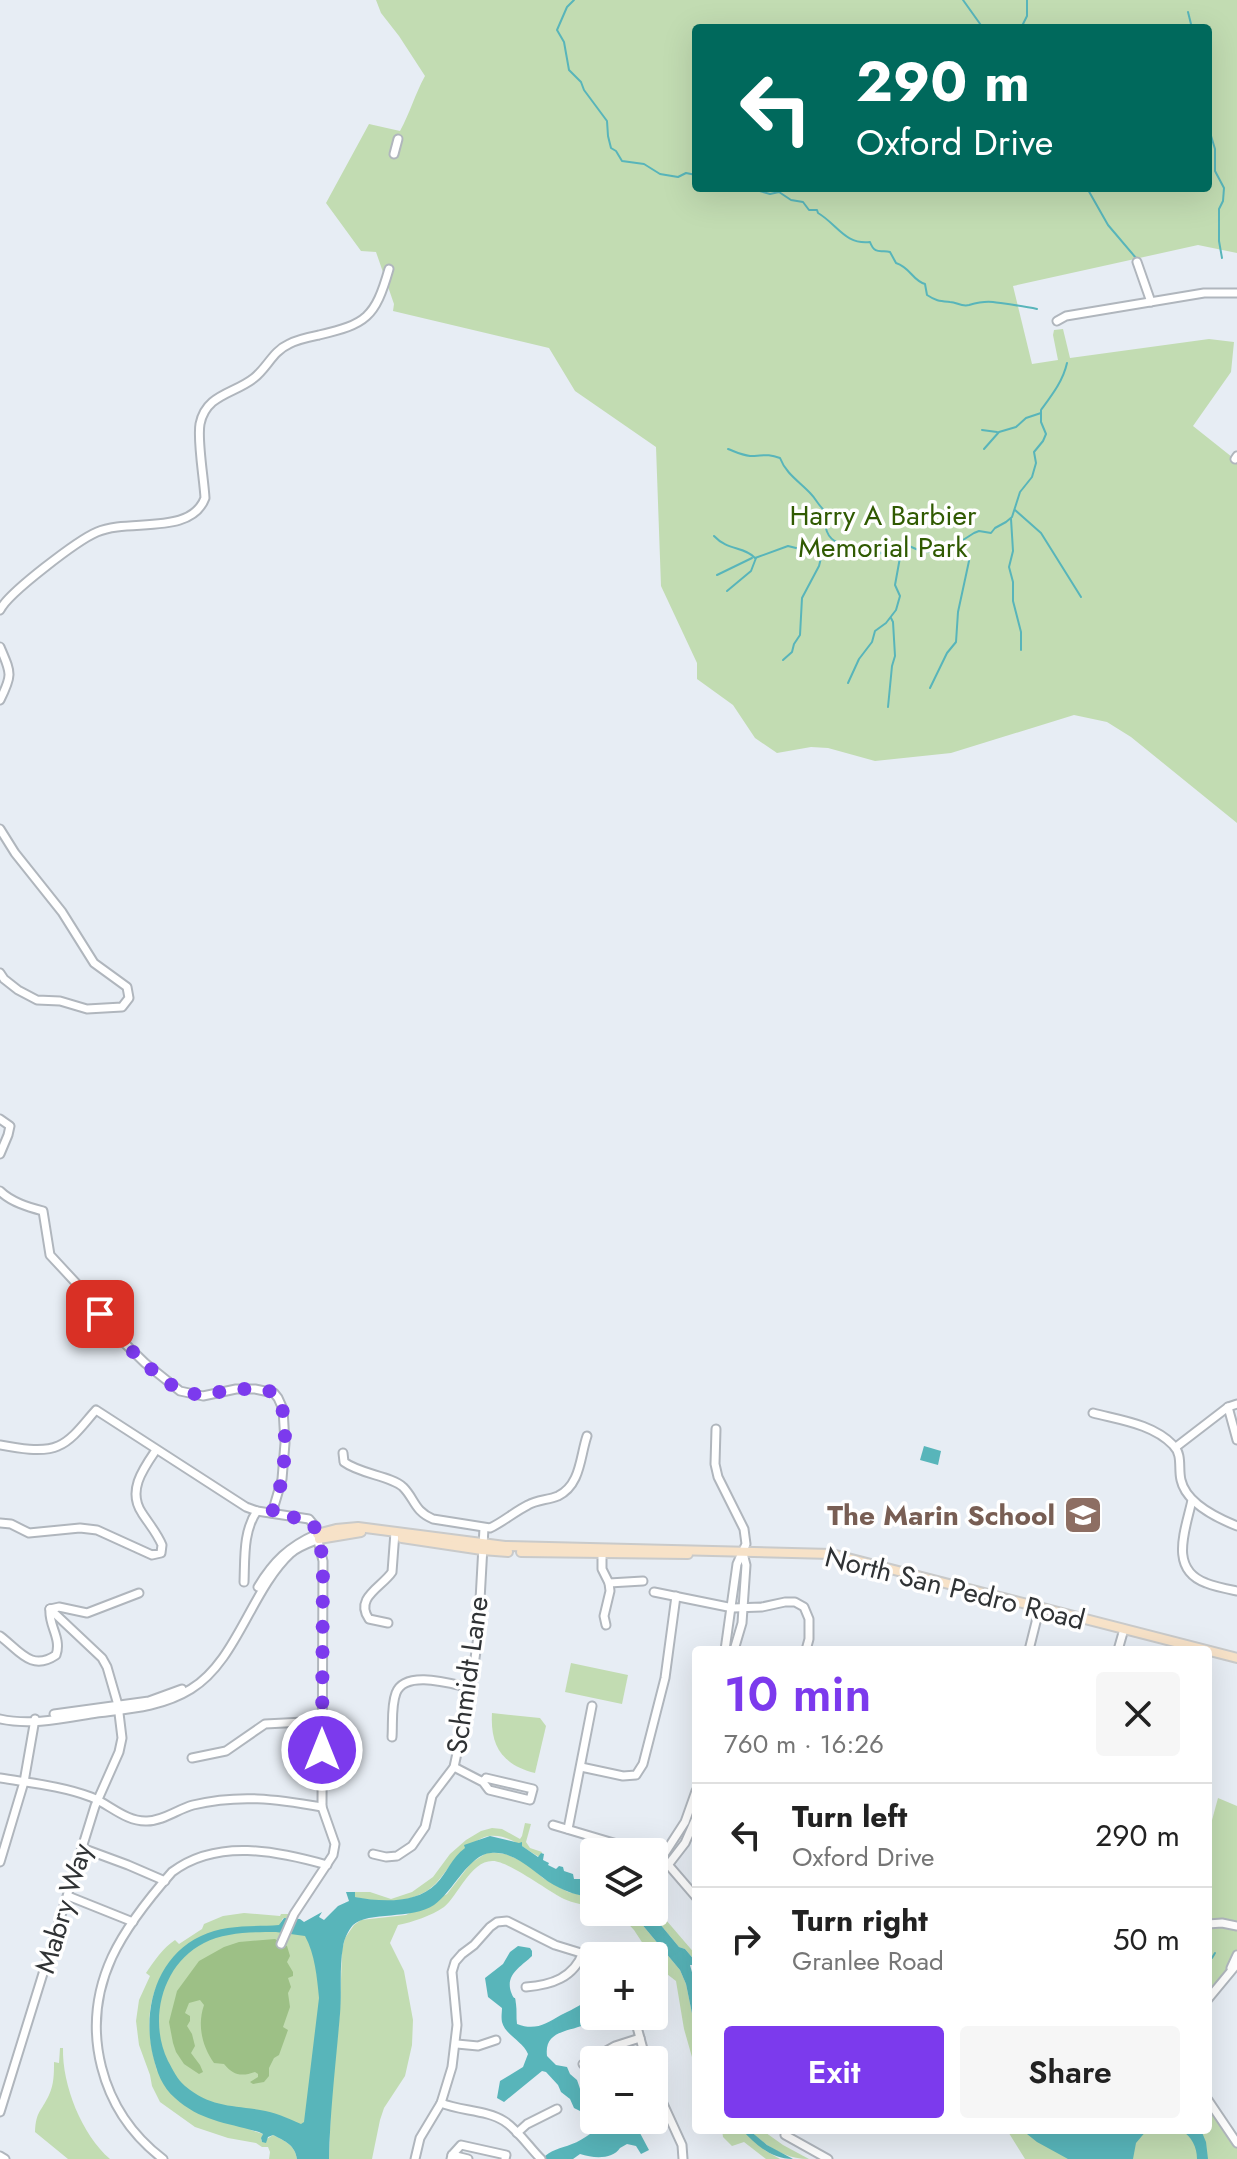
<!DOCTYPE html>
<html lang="en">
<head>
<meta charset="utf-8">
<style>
	:root { --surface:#fff; --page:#f6f6f6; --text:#222; --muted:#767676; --line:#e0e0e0; --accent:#7c3aed }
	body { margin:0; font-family:Jost,sans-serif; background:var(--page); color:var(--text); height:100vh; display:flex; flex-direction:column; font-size:30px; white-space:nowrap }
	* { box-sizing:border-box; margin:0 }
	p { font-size:26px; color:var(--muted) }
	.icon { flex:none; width:44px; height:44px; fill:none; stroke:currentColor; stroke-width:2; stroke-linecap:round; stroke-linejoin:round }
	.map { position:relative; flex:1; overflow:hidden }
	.sheet { position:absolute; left:692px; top:1646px; width:520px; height:488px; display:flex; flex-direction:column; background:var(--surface); border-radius:8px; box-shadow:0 8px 32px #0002 }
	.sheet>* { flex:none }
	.banner { position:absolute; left:692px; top:24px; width:520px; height:168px; border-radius:8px; box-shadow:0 8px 32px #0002; background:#00695c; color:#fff; overflow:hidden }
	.controls { position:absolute; left:580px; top:1838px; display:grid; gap:16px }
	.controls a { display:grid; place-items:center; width:88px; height:88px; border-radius:8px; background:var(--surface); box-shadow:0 8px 32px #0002; font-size:40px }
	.pin { position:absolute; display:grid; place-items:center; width:68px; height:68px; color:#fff; margin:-34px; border-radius:16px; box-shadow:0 4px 12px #0006 }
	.me { position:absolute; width:88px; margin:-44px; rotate:0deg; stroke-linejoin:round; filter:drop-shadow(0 0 6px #0008) }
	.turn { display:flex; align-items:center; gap:28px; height:168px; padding:0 32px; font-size:36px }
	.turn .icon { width:104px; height:104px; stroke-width:2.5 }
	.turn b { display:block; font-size:56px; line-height:68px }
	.round { display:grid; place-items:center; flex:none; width:84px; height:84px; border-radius:8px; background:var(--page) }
	.head { display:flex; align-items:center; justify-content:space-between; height:136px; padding:0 32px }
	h1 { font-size:48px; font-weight:600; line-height:60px; color:var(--accent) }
	.cta { display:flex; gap:16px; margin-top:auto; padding:16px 32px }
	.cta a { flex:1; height:92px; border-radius:8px; background:var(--accent); color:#fff; font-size:32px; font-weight:600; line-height:92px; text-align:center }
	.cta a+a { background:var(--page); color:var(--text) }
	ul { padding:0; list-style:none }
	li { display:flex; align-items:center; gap:24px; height:104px; padding:0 32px; border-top:2px solid var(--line) }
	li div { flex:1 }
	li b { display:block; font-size:30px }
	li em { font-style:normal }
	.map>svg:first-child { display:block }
</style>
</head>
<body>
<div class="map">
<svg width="1237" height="2159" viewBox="0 0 1237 2159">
	<rect width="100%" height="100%" fill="#e7edf4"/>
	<g fill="#c2dcb2" fill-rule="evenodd">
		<path d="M376 0H1237V253L1198 245 1013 286 1032 364 1058 360 1053 335 1054 330 1063 329 1070 358 1209 339 1234 342 1231 372 1193 426 1237 461V823L1131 737 1107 722 1074 715 951 753 875 761 828 748 811 747 777 753 755 738 733 705 697 679V663L661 586 656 447 575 391 549 348 393 311 394 304 376 252 361 251 326 203 369 124 400 131C410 113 415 94 425 76L399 36 381 13ZM696 28H1208V188H696Z"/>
		<path d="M571 1663 628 1675 622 1704 565 1692Z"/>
		<path d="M492 1713 540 1718 546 1726 535 1773C503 1765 490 1747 492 1713Z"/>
		<path d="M1218 1798 1237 1806V1953L1233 1963 1208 1999V1835Z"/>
		<path d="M525 1823 531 1824 526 1842 530 1848 542 1852 540 1857C523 1849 511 1834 489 1836 482 1837 477 1841 472 1844 456 1854 450 1867 438 1881 419 1904 382 1904 355 1897V1892H370L391 1899 412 1892 433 1877 450 1854 466 1840 481 1831 492 1828 502 1829 520 1839 522 1836Z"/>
		<path d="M488 1852 506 1854 526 1863 543 1878 568 1892 594 1898V1907C584 1905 573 1903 564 1899 548 1891 508 1861 493 1861 471 1860 458 1896 444 1907 431 1916 413 1922 398 1925L390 1943 404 1971 413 2020 412 2045 405 2076 384 2108 380 2120 372 2159H329L331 2101 340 2010 342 1950 345 1938 354 1925 361 1920 406 1915 447 1894 471 1863Z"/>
		<path d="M654 1906 696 1955V1962L685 1949 679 1947 650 1912H654Z"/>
		<path d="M617 1912 635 1916 680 1970 686 1984 696 2033V2071L684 2029 676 1981 654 1964V1956H651L634 1930Z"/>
		<path d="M244 1913 280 1916 281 1914H290L289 1918H283L280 1924 324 1933 331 2053 304 2139 248 2129 263 2134 261 2139 262 2142 273 2135C285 2141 295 2145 297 2159H269L270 2152 268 2147H262L256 2143 228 2138 195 2127 160 2102 152 2086 150 2075 139 2045 136 2021 139 2000 150 1976 146 1973C154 1961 163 1948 175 1940L179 1944 202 1929 204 1924 223 1916ZM171 1961 152 2010 157 2071C146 2028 144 1999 171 1961Z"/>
		<path d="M60 2048H63C62 2085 82 2135 110 2159H68L35 2132C36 2111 41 2112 49 2095 54 2084 54 2074 54 2062L59 2063Z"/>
		<path d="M1208 2100 1237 2143V2159H1025L1007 2130H1208Z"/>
		<path d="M722 2130H742L766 2151 780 2159H766L744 2142 732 2146 723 2137Z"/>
		<path d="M749 2130H762L783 2145 809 2159C785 2159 766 2146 749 2130Z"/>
	</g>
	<path fill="#9dc086" d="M275 1939 287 1946 290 1956 287 1962 293 1972V1976L288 1978 291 1987 288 1993 290 2007 283 2027 288 2030 279 2055 274 2058 269 2068V2076L264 2082 253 2084 250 2082 258 2077V2074L255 2072C241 2077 233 2075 224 2064L214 2063C202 2046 197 2025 204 2005L200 2000 189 2003 185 2013 190 2016V2021L187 2026 192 2034 195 2046 191 2053 200 2065 203 2072 199 2074 184 2064 176 2052 173 2043 169 2022 177 1991 199 1961 224 1947 239 1942Z"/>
	<g fill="#58b5ba" fill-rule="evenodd">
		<path d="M924 1446 941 1451 938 1465 920 1460Z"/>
		<path d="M490 1836 519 1843 522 1842V1846L538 1857 541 1853 544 1854 543 1860 549 1863 548 1865 556 1869 559 1866 563 1867 564 1871 573 1874 574 1879H584L594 1886V1898C579 1896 567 1892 554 1885 533 1873 517 1851 491 1853 469 1854 453 1892 434 1905 412 1920 368 1911 353 1925 348 1931 344 1939 343 1947 339 1968 342 1992 340 2014 336 2062 330 2110 329 2159H297C295 2145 285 2141 273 2135L268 2137 266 2143 262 2142 261 2138 263 2134 259 2132C228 2123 200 2121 175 2098 162 2087 157 2072 153 2056 142 2010 156 1957 201 1936 225 1924 254 1927 279 1925L284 1918 300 1919 304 1922 322 1912 319 1917 324 1920 338 1906 349 1901 346 1892H355V1897C381 1902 416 1904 436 1884 447 1873 452 1857 465 1848L464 1845ZM276 1932 305 1936C315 1954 317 1978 319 1998L304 2122 301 2124C287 2118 275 2112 260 2110 230 2105 210 2107 185 2086 177 2079 173 2070 168 2061 148 2020 162 1964 204 1943 225 1932 253 1932 276 1932Z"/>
		<path d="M622 1912H650L679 1947 685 1949 696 1962V1965H690L695 1983 696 2033 686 1984 680 1970 635 1916 628 1919Z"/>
		<path d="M518 1946 530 1948 532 1951V1956C522 1966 505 1974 511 1992 515 2003 515 1993 516 2004 517 2011 516 2017 517 2024 535 2031 546 2024 561 2015 575 2008 585 2004 594 1992V2016H603C597 2019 591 2023 584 2025 567 2032 544 2031 547 2056L556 2065 567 2067 570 2074 577 2080C580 2088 581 2095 588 2102H594V2120H633L649 2150 641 2154 636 2146 627 2144 620 2148C613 2159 595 2159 580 2154L573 2159H542C551 2149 560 2149 572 2144 578 2142 584 2138 590 2134L592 2128 584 2113 574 2108 570 2099 561 2092 558 2085 546 2072 542 2071 504 2102 497 2098 500 2081 523 2067 528 2054C523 2041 505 2035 502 2022 501 2017 502 2012 502 2008L488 1997 485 1978 503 1964 510 1952Z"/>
		<path d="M742 2130H749L767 2145 793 2159C772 2159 757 2146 742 2130Z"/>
		<path d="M1022 2130H1147L1136 2143 1133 2159H1068L1037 2142Z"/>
		<path d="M1181 2130H1201L1206 2142 1208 2159H1197C1197 2147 1192 2137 1181 2130Z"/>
	</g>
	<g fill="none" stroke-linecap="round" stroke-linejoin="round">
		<g stroke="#58b5ba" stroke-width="2">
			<path d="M574 0 567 7 557 30 564 42 569 70 581 82 584 90 607 121 608 136 611 148 616 151 622 161 644 164 660 174 678 177 686 173 696 175"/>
			<path d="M963 0 983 28"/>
			<path d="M1188 12 1192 28"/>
			<path d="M1021 28 1027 16V0"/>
			<path d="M1208 126 1215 149V171L1224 188 1223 201 1219 209V241L1222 258"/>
			<path d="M749 188 770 194 779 192 791 200 803 202 809 210H817L818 213C837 224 845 245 870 242 875 256 882 249 890 252L896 263C911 268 912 280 925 284L927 295C936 301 940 301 950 302 957 302 961 307 969 305 976 303 985 301 993 302 1007 304 1023 306 1037 309"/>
			<path d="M1087 188 1108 225 1136 258"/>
			<path d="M982 430 997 432"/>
			<path d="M728 449C736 452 742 455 750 456 763 456 767 453 780 458 786 474 800 482 811 494 816 499 818 505 824 510 825 523 824 538 839 543"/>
			<path d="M984 449 999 432 1016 427 1026 418 1041 413"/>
			<path d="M1015 510 1041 533 1081 597"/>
			<path d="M1011 519 1013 551 1009 567 1013 582V601L1021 632V650"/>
			<path d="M714 536C728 551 744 546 755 558L788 546 800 549H824L840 543 861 546 875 555 881 553 890 554 895 550 909 546 923 552 941 550 950 543 963 540 974 533 979 531 991 533 995 528 1006 522 1012 517 1020 492 1032 477 1036 463 1034 452 1043 441 1046 434 1041 422V410C1052 395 1063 381 1067 363"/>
			<path d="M717 575 752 558"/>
			<path d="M727 591 751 571 756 558"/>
			<path d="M783 660 792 652 794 644 800 635 802 598 819 566 823 550"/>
			<path d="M848 683 859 659 872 642 875 631 886 623 896 610 900 596 895 585 901 552"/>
			<path d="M930 688 947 653 956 642 958 612 969 561 968 555 958 542"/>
			<path d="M888 707 892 666 895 656 893 622 891 618"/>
			<path d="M1208 1957 1212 1958 1215 1953"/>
		</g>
		<g stroke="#b0b6bd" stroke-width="11">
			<g id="minor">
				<path d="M394 154 398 139"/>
				<path d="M1137 262 1151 302"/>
				<path d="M1057 321 1066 316 1204 293H1237"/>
				<path d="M1235 459 1237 456"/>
				<path d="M0 610C8 593 78 540 97 532 129 518 191 536 205 498 204 479 197 440 200 424 206 394 234 394 254 378 267 368 273 351 289 344 298 339 309 337 319 335 366 324 375 318 389 269"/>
				<path d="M0 647C11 673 13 674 0 700"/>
				<path d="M0 829 15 853 62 912 94 963 127 987 129 998 122 1007 87 1009 60 1001 37 1000 18 990 4 979 0 973"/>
				<path d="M0 1119 10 1126 8 1135 0 1154"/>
				<path d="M0 1191C11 1202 28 1207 43 1211L50 1255 89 1297 112 1331 145 1363 180 1391 203 1396 236 1389H255L274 1393 278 1398 283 1409 285 1443 282 1479 272 1513"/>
				<path d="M1228 1407 1237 1440"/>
				<path d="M1093 1413C1120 1420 1153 1424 1173 1445 1183 1455 1178 1468 1181 1480 1186 1503 1217 1518 1237 1526"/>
				<path d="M716 1429 715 1464 718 1477 744 1529 746 1544 737 1564 725 1650"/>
				<path d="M0 1445C16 1448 43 1453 58 1446 73 1440 85 1422 96 1410L246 1507 257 1511 309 1519 314 1525 323 1561 322 1807 335 1844 333 1855 294 1914 281 1944"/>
				<path d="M1176 1447 1228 1407 1237 1404"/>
				<path d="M343 1453 344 1462C360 1474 391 1476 403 1487 415 1499 414 1511 433 1519L490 1528C503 1522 514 1512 528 1505 537 1500 548 1500 558 1496 581 1485 580 1456 587 1436"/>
				<path d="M1192 1500C1186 1529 1168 1569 1206 1583 1216 1587 1227 1589 1237 1591"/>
				<path d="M0 1523 11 1524 29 1533 80 1528 97 1530 152 1555 161 1553 162 1545C157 1533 149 1524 142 1513 127 1491 143 1469 156 1450"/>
				<path d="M602 1550V1569L609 1583 610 1591 604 1616 606 1625"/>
				<path d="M244 1582C245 1558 243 1531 257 1511"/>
				<path d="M609 1583 643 1581"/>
				<path d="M258 1587C273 1562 289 1546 317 1534"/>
				<path d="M654 1592 733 1608 762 1607 785 1602H795L804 1607 809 1619V1639L806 1650"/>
				<path d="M50 1609 59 1607 87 1613 139 1593"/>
				<path d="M388 1623 369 1619C354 1598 382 1587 392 1572L395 1532"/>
				<path d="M0 1636C19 1650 31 1672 56 1655 62 1638 48 1625 50 1609"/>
				<path d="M734 1650 742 1623 746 1565 743 1553"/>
				<path d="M1029 1650 1040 1606"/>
				<path d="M1118 1650 1124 1629"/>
				<path d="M54 1714 149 1701 182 1689"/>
				<path d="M0 1719C32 1726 65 1718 97 1713 129 1709 162 1707 191 1689 237 1661 251 1590 291 1553 299 1546 309 1543 319 1539"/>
				<path d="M392 1737C393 1724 391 1706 396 1693 405 1669 452 1684 471 1688"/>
				<path d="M192 1758 226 1751 265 1724 323 1721"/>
				<path d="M454 1767 483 1782 489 1790 530 1800 533 1789 486 1778 483 1782"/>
				<path d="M581 1767 623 1776 636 1775 643 1764 665 1678 676 1596"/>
				<path d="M0 1778C30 1783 62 1786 91 1797 109 1804 126 1822 147 1821 163 1821 178 1809 193 1805 239 1794 276 1799 322 1807"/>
				<path d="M553 1825 644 1852"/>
				<path d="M568 1829 592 1706"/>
				<path d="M82 1848 128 1865 165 1881"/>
				<path d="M373 1854 386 1857 397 1856 412 1846 425 1827 432 1796 454 1767 471 1688 478 1636 484 1528"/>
				<path d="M654 1855 665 1861 696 1897"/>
				<path d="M661 1859 685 1822 696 1791"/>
				<path d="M0 1862 24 1782 35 1719"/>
				<path d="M668 1865 685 1843 696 1818"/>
				<path d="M68 1896 133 1922"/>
				<path d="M1208 1924 1222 1923 1237 1926"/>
				<path d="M1231 1968 1237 1955"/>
				<path d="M526 1987C551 1985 574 1978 583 1952"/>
				<path d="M1208 1999 1237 1964"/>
				<path d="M634 2016 646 2060"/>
				<path d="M457 2044 478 2046 496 2040"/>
				<path d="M583 2064 615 2046 640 2038"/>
				<path d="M654 2084 682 2145 683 2159"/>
				<path d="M1208 2100 1237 2143"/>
				<path d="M441 2103C460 2111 487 2110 504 2121 518 2130 529 2147 541 2159"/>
				<path d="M0 2112 95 1806 119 1752 122 1738 118 1705 107 1667 102 1658 50 1609"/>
				<path d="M517 2133 527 2124 557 2109"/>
				<path d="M785 2135 828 2159"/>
				<path d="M452 2155 468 2159"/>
				<path d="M0 2156 5 2159"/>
				<path d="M163 2159C100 2111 79 2029 112 1957 126 1927 150 1897 172 1872 217 1838 277 1851 327 1865"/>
				<path d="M415 2159 420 2138 441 2103 452 2067 457 2025 452 1972 455 1962 462 1954 474 1945 490 1927 497 1922 507 1921 555 1945 594 1957"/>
				<path d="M451 2159 452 2155 461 2145 506 2155 505 2159"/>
			</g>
		</g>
		<g stroke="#c9caca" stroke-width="12">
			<g id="major">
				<path d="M317 1534 336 1529 358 1527 505 1546 832 1554 1237 1658"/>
				<path d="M402 1538 482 1550 508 1552"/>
				<path d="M319 1539 361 1532"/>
				<path d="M521 1552 688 1554"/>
			</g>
		</g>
		<use href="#minor" stroke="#fff" stroke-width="7"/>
		<use href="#major" stroke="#f7e2c8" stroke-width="8"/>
	</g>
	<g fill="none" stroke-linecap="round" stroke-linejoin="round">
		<path stroke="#7c3aed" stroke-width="14" stroke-dasharray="0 25.2" d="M100 1314C113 1334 164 1386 185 1392 206 1398 219 1390 240 1389 249 1389 268 1388 275 1394 289 1406 285 1461 282 1478 280 1490 275 1502 272 1513L312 1521 319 1539 323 1561 322 1750"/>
	</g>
	<defs>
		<g id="school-square" transform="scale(2)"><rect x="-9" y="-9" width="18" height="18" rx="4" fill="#8d6e63" stroke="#fff"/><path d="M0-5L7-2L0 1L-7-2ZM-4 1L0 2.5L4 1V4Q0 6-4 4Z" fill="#fff"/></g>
	</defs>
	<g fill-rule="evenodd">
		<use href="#school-square" x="1083" y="1515"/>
	</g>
	<g text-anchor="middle" stroke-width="7" stroke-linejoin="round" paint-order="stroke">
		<g font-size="28" fill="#305a02" stroke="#fff">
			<text x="883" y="525">Harry A Barbier<tspan x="883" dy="32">Memorial Park</tspan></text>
		</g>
		<g font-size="28" font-weight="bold" fill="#785e54" stroke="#fff" text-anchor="end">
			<text x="1055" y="1525">The Marin School</text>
		</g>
		<g font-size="28" fill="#303335" stroke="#fff">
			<text transform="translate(955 1588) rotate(14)" y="10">North San Pedro Road</text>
			<text transform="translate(467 1675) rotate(-82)" y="10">Schmidt Lane</text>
			<text transform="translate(63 1908) rotate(-73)" y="10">Mabry Way</text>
		</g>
	</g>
</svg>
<div class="controls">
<a><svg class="icon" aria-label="layers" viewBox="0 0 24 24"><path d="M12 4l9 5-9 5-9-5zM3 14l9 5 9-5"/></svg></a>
<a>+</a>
<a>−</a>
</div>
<div class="pin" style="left:100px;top:1314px;background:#d93025"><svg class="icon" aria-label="arrive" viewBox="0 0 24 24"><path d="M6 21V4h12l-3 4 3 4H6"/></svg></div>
<svg class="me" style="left:322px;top:1750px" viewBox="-20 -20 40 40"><circle r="17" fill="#7c3aed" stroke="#fff" stroke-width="3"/><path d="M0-11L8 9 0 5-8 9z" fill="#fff"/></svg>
<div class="banner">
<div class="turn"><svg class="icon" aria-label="left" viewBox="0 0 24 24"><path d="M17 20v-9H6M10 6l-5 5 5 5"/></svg><div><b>290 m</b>Oxford Drive</div></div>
</div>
<section class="sheet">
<div class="head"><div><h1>10 min</h1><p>760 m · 16:26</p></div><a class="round"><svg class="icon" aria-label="close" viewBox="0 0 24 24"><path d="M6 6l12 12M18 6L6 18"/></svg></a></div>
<ul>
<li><svg class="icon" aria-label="left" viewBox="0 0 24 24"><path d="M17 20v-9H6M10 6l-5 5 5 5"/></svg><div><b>Turn left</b><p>Oxford Drive</p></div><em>290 m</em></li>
<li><svg class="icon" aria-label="right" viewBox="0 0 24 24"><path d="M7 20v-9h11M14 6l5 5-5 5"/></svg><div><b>Turn right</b><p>Granlee Road</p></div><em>50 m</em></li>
</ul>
<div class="cta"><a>Exit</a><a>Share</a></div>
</section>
</div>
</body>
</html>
